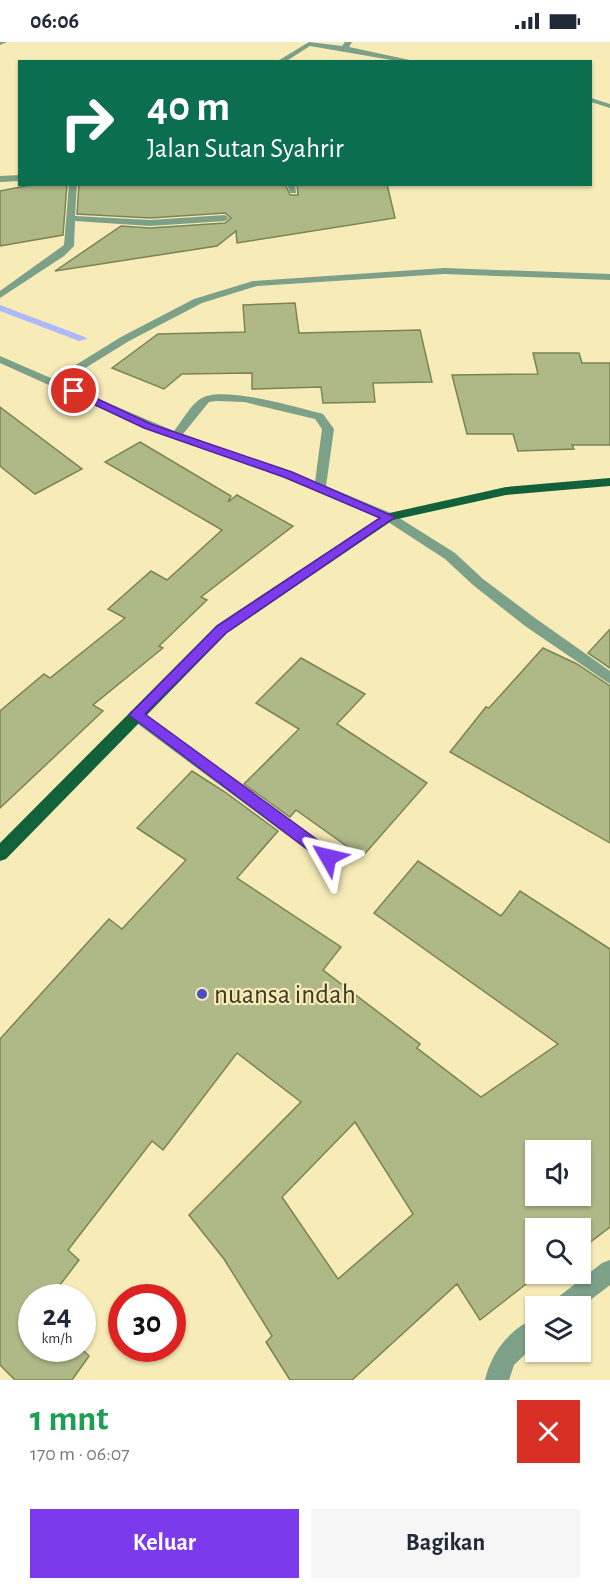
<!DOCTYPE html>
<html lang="id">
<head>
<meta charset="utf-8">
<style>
	:root { --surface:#fff; --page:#f6f6f7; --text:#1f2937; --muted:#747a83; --accent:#7c3aed }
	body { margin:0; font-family:"Alegreya Sans",sans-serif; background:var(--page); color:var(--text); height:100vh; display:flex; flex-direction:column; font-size:22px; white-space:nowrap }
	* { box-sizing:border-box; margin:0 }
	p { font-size:20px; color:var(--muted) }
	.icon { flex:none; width:33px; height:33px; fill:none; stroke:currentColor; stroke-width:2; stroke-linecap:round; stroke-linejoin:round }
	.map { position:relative; height:1338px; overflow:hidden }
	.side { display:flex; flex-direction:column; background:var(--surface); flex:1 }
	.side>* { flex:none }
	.top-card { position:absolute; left:18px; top:18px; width:574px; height:126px; border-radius:0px; box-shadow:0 2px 4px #0004; background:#0b6e4f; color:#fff; overflow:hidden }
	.controls { position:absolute; left:525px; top:1098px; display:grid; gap:12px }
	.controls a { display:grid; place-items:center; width:66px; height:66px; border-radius:0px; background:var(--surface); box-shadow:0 2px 4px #0004; font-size:30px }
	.speed { position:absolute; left:18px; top:1242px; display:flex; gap:12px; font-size:30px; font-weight:700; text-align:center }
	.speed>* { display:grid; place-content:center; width:78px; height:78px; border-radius:50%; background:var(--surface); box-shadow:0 2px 4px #0004; line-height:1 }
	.speed small { font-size:15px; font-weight:400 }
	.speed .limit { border:9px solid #d22; background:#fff; color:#111 }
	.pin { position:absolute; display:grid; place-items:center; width:51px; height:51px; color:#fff; margin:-26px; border:3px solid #fff; border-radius:50%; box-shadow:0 2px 6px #0007 }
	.me { position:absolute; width:66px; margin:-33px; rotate:307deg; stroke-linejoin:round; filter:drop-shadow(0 0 4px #0008) }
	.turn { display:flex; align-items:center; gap:21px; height:126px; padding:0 30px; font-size:27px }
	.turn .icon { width:78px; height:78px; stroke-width:2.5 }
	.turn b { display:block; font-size:42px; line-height:51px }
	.round { display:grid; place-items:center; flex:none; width:63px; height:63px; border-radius:0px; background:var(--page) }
	.headline { display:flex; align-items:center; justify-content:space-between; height:102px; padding:0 30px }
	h1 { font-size:36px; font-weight:700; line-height:45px; color:#1e9e55 }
	.action { display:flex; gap:12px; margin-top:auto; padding:12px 30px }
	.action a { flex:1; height:69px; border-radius:0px; background:var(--accent); color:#fff; font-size:24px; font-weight:700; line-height:69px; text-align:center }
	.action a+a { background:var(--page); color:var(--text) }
	.status { display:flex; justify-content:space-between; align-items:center; height:42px; padding:0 30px; background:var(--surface); direction:ltr }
	.status svg { height:16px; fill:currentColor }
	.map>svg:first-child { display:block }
</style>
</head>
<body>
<div class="status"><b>06:06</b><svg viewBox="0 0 49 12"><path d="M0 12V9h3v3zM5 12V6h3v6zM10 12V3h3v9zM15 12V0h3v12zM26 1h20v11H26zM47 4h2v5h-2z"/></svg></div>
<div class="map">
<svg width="610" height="1338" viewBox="0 0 610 1338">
	<rect width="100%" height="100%" fill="#f7ebb8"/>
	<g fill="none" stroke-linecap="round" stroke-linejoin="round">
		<path fill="#aeb9f9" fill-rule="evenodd" d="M0 263 85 295 87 297 79 299 0 269Z"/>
	</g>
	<g fill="#afb887" stroke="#7b8454" stroke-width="1.5" fill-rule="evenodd">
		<path d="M36 142H67L63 193 0 204V149Z"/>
		<path d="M79 142H285L290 153H298L297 142H387L395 176 237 201 236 189 217 204 55 229 121 184 150 186 225 181 231 176 225 171 150 176 77 172Z"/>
		<path d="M295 261 299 291 420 288 432 340 373 341 375 360 323 361 321 345 252 347V331L182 332 164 347 112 326 158 292 245 290 243 263Z"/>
		<path d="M533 311H579L582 321H610V403H572L574 407 518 409 513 392H467L452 333 538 332Z"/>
		<path d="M0 365 82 427 35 452 0 424Z"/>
		<path d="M140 400 231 454 228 460 237 453 293 484 201 555 207 558 159 604 163 606 93 663 103 669 0 766V669L44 632 50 636 125 576 108 567 151 529 167 538 222 488 105 420Z"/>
		<path d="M610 587V626L588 611Z"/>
		<path d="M543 606 577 622 610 644V801L450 710 486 665 489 666Z"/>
		<path d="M301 616 365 652 337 682 427 741 362 815 296 768 290 775 244 742 299 687 256 661Z"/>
		<path d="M192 729 225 750 278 789 237 836 341 905 323 928 420 1002 417 1006 481 1055 558 1002 374 871 418 819 501 874 520 849 610 907V1185L580 1208V1186H536V1232H539L480 1278 457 1242 352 1338H290L266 1300 272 1294 224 1217 189 1173 301 1060 237 1011 163 1108 152 1099 68 1208 79 1218 50 1256H32V1306H81L89 1314 72 1338H15L0 1323V997L109 877 122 887 186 818 137 786ZM355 1080 413 1172 338 1237 282 1155ZM536 1108H580V1154H536Z"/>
	</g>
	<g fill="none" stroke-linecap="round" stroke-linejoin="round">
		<g fill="#7da089" fill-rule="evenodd">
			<path d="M0 0H7L0 3Z"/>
			<path d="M309 0 342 4 345 0H352L349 5 419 20H403L310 4 285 20H276Z"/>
			<path d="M591 56 610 62V66L591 60Z"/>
			<path d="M20 133V139L0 140V134Z"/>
			<path d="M69 142H77L75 174 150 178 225 173 229 176 225 179 150 184 75 179 74 204 64 214 0 256V249L64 203Z"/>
			<path d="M287 142H295L296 151H290Z"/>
			<path d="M444 226 610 232V238L444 232 257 244 202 261 129 299 61 341 174 389C182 379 190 364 200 357 220 342 299 366 323 372L334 387 326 444 393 472 455 511 483 537 535 576 610 629V642L525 584 473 543 445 517 385 478 284 436 144 386 0 321V314L53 337 121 295 194 257 253 239ZM216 359 244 360 315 377 322 387 315 440 183 392 209 360Z"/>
			<path d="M136 667 335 810 337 815 335 820 329 822 323 820 131 677 128 673 131 669Z"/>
			<path d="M610 1218V1243L580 1266 554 1264 557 1256 602 1221Z"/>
			<path d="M536 1276V1302L514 1323 509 1338H485C491 1311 509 1287 536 1276Z"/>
		</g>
		<path fill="#12613b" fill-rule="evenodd" d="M610 436V444L506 453 393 478 227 591 6 817 0 819V801L217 583 385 472 506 445Z"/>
	</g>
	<path fill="#7c3aed" stroke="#51269a" stroke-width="1.5" d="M74 346 151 382 292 430 395 475 226 591 145 672 334 810 336 815 334 819H323L129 673 217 584 380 476 284 435 144 386 70 351 69 349Z"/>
	<circle fill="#4c4ec4" stroke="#f7ebb8" stroke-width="2" cx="202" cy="952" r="6"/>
	<g text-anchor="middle" stroke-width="4.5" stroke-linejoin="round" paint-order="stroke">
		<g font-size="27" fill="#3e3924" stroke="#f7ebb8" text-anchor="start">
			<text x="214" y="961">nuansa indah</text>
		</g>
	</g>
</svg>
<div class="controls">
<a><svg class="icon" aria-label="sound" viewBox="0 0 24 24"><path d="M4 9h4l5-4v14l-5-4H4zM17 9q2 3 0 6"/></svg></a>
<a><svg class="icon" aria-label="search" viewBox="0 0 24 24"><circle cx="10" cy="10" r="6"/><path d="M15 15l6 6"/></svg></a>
<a><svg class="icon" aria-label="layers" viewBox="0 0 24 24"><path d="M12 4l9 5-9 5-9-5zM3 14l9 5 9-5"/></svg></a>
</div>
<div class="speed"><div>24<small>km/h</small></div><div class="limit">30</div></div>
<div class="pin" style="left:74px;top:349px;background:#d93025"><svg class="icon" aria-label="arrive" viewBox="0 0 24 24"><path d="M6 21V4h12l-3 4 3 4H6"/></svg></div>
<svg class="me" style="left:328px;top:815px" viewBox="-20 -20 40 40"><path d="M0-17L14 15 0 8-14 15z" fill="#7c3aed" stroke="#fff" stroke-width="4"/></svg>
<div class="top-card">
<div class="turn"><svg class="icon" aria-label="right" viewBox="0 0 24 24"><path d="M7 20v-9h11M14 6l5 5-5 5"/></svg><div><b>40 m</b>Jalan Sutan Syahrir</div></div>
</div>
</div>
<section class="side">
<div class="headline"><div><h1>1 mnt</h1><p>170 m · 06:07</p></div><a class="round" style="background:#d93025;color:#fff"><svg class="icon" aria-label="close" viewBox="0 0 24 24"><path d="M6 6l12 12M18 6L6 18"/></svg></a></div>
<div class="action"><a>Keluar</a><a>Bagikan</a></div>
</section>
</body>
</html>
